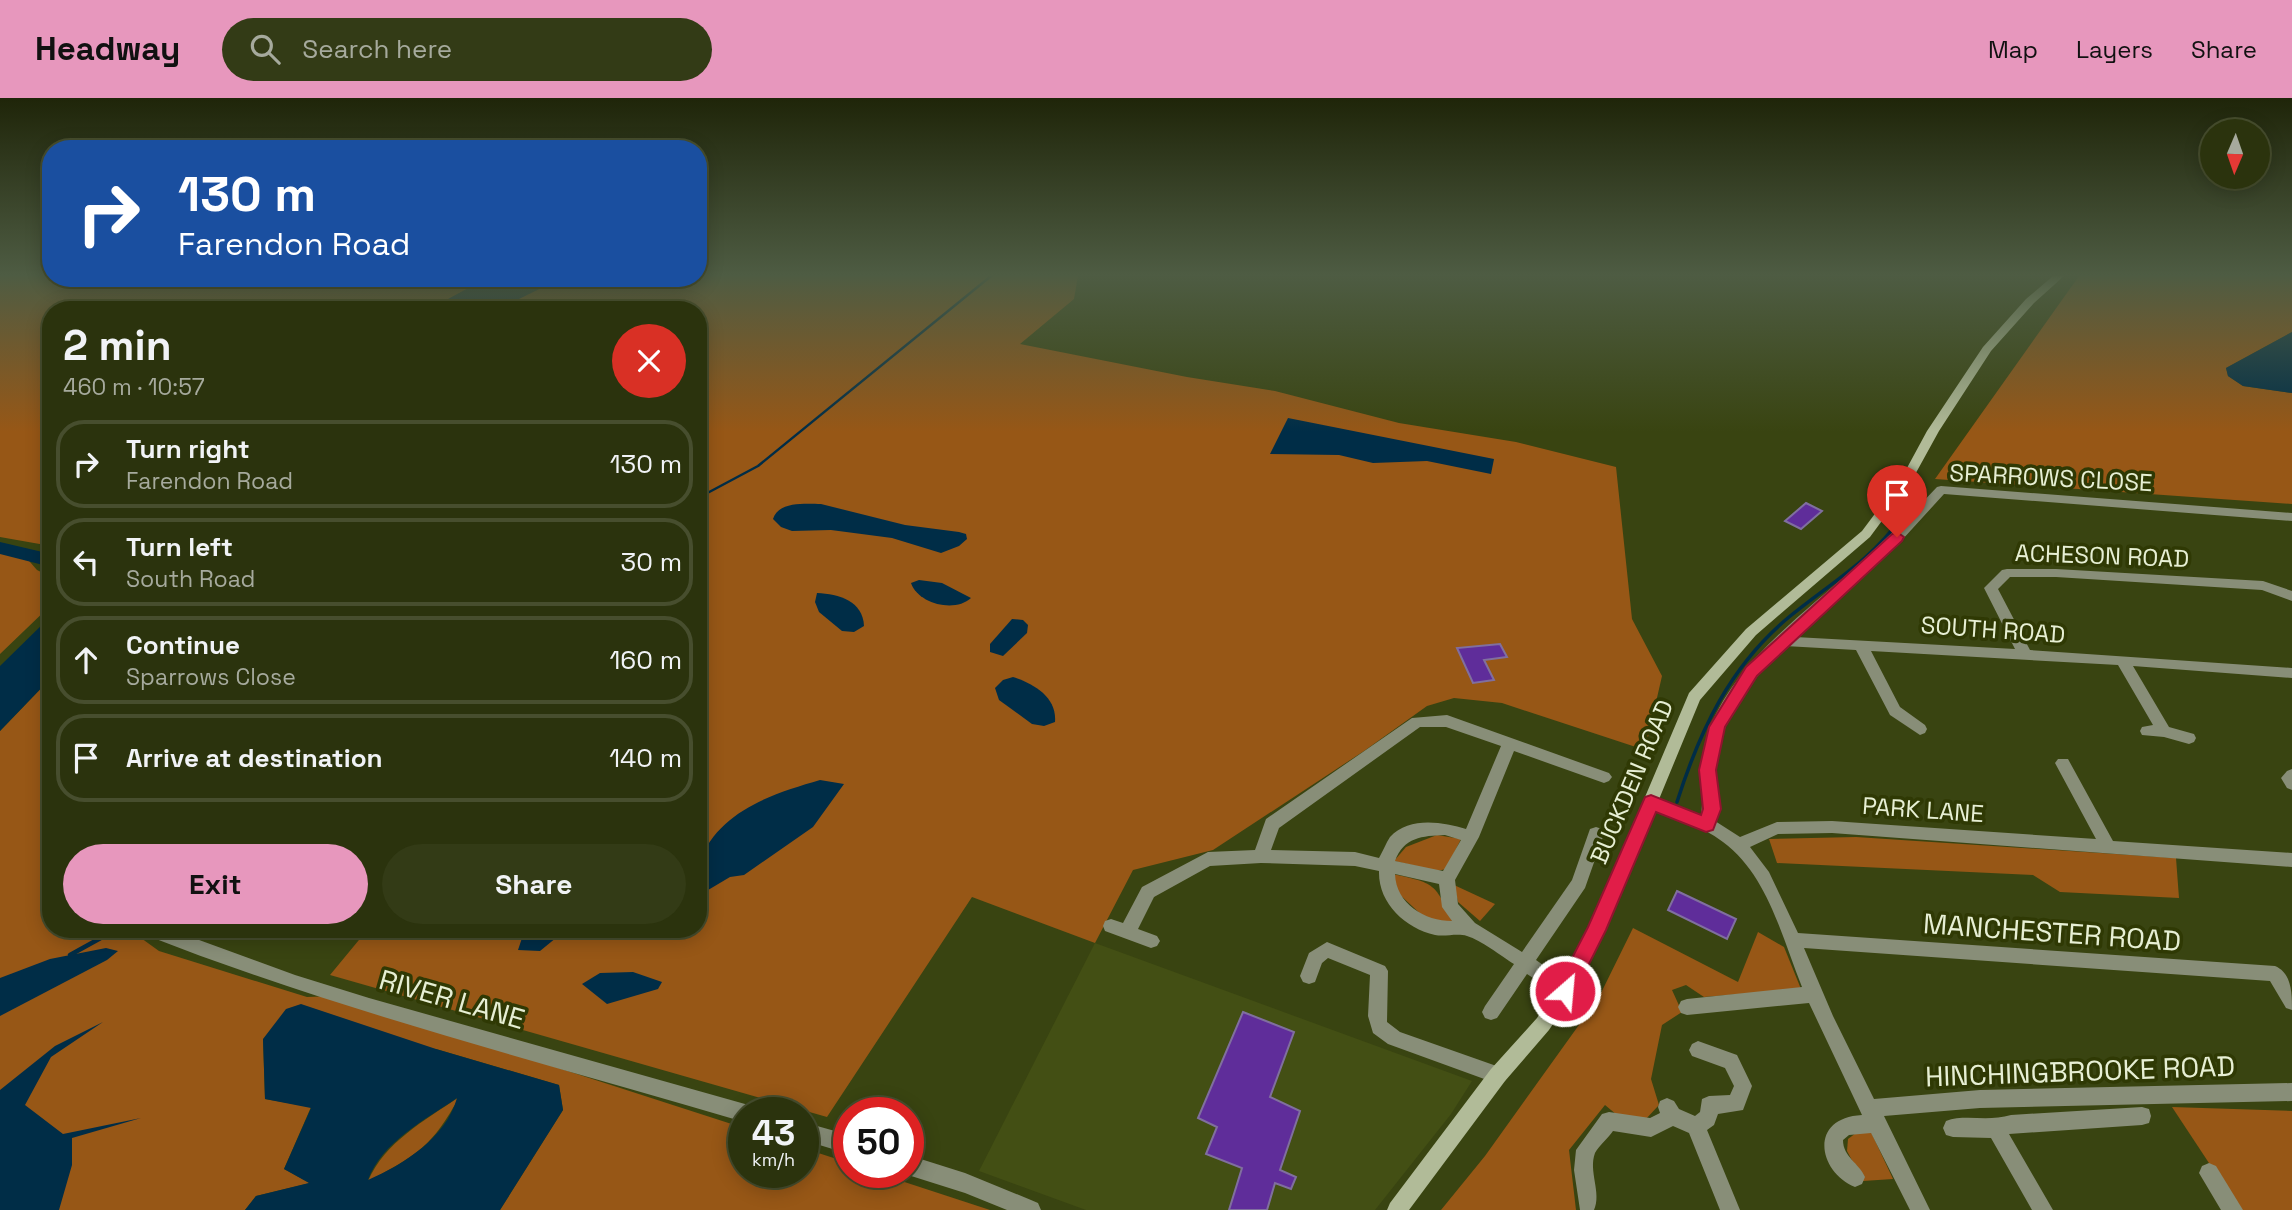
<!DOCTYPE html>
<html lang="en">
<head>
<meta charset="utf-8">
<style>
	:root { --surface:#2b330d; --page:#333b16; --text:#f1f3f6; --muted:#a6aa9d; --line:#474e2e; --accent:#e797bd }
	body { margin:0; font-family:"Space Grotesk",sans-serif; background:var(--page); color:var(--text); height:100vh; display:flex; flex-direction:column; font-size:26px; white-space:nowrap }
	* { box-sizing:border-box; margin:0 }
	p { font-size:23px; color:var(--muted) }
	.icon { flex:none; width:38px; height:38px; fill:none; stroke:currentColor; stroke-width:2; stroke-linecap:round; stroke-linejoin:round }
	.map { position:relative; flex:1; overflow:hidden }
	.sheet { position:absolute; left:42px; top:203px; width:665px; height:637px; display:flex; flex-direction:column; background:var(--surface); border-radius:28px; box-shadow:0 4px 18px #0003,0 0 0 2px var(--line) }
	.sheet>* { flex:none }
	.guide { position:absolute; left:42px; top:42px; width:665px; height:147px; border-radius:28px; box-shadow:0 4px 18px #0003,0 0 0 2px var(--line); background:#1a4fa0; color:#fff; overflow:hidden }
	.needle { width:46px; rotate:182deg }
	.tools { position:absolute; left:2200px; top:21px; display:grid; gap:14px }
	.tools a { display:grid; place-items:center; width:70px; height:70px; border-radius:50%; background:var(--surface); box-shadow:0 4px 18px #0003,0 0 0 2px var(--line); font-size:35px }
	.speed { position:absolute; left:728px; top:999px; display:flex; gap:14px; font-size:35px; font-weight:700; text-align:center }
	.speed>* { display:grid; place-content:center; width:91px; height:91px; border-radius:50%; background:var(--surface); box-shadow:0 4px 18px #0003,0 0 0 2px var(--line); line-height:1 }
	.speed small { font-size:18px; font-weight:400 }
	.speed .limit { border:10px solid #d22; background:#fff; color:#111 }
	.pin { position:absolute; display:grid; place-items:center; width:60px; height:60px; color:#fff; margin:-72px -30px; border-radius:50% 50% 50% 0; rotate:-45deg; box-shadow:0 0 7px #0007 }
	.pin .icon { rotate:45deg }
	.me { position:absolute; width:77px; margin:-38px; rotate:27deg; stroke-linejoin:round; filter:drop-shadow(0 0 5px #0008) }
	.turn { display:flex; align-items:center; gap:24px; height:147px; padding:0 21px; font-size:32px }
	.turn .icon { width:91px; height:91px; stroke-width:2.5 }
	.turn b { display:block; font-size:49px; line-height:60px }
	.round { display:grid; place-items:center; flex:none; width:74px; height:74px; border-radius:37px; background:var(--page) }
	.overview { display:flex; align-items:center; justify-content:space-between; height:119px; padding:0 21px }
	h1 { font-size:42px; font-weight:700; line-height:52px }
	.cta { display:flex; gap:14px; margin-top:auto; padding:14px 21px }
	.cta a { flex:1; height:80px; border-radius:42px; background:var(--accent); color:#111; font-size:28px; font-weight:700; line-height:80px; text-align:center }
	.cta a+a { background:var(--page); color:var(--text) }
	ul { padding:0; list-style:none }
	li { display:flex; align-items:center; gap:21px; height:88px; margin:0 14px 10px; padding:0 7px; border:4px solid var(--line); border-radius:28px }
	li div { flex:1 }
	li b { display:block; font-size:26px }
	li em { font-style:normal }
	header { display:flex; align-items:center; gap:42px; box-sizing:border-box; height:98px; padding:0 35px; background:var(--accent); color:#111 }
	header strong { font-size:33px }
	nav { display:flex; gap:38px; margin-inline-start:auto; font-size:24px }
	.search { width:490px; height:63px; background:var(--page); display:flex; align-items:center; gap:18px; box-sizing:border-box; padding:0 24px; border-radius:38px; color:var(--muted); font-size:26px }
	.map>svg:first-child { display:block }
</style>
</head>
<body>
<header>
<strong>Headway</strong>
<div class="search"><svg class="icon" aria-label="search" viewBox="0 0 24 24"><circle cx="10" cy="10" r="6"/><path d="M15 15l6 6"/></svg>Search here</div>
<nav><a>Map</a><a>Layers</a><a>Share</a></nav>
</header>
<div class="map">
<svg width="2292" height="1112" viewBox="0 0 2292 1112">
	<rect width="100%" height="100%" fill="#394411"/>
	<path fill="#434f14" d="M1095 845 1472 983 1451 1016 1375 1112H1086L979 1073Z"/>
	<g fill="#975716">
		<path d="M0 178H51V180H487L428 212H51V448L0 439Z"/>
		<path d="M698 178H1078L1074 201 1020 246 1187 279 1275 293 1399 325 1516 344 1616 369 1632 521 1662 578 1645 652 1502 605 1454 600 1427 608 1364 653 1213 752 1133 772 1095 845 972 799 827 1019 330 877 368 831H698V212H496L560 180H698Z"/>
		<path d="M2079 178H2292V234L2226 270 2228 278 2243 288 2292 295V406L1935 381Z"/>
		<path d="M0 451 23 456 37 472 51 479V507L0 556Z"/>
		<path d="M51 580V831H140L134 835 159 853 307 899 336 898 744 1030V1074H803V1050L849 1065V1074L877 1075 990 1112H500L563 1012 559 987 436 951 263 941 265 1001 311 1009 284 1071 310 1085 256 1098 245 1112H0V633Z"/>
		<path d="M1437 737 1461 741 1446 771 1437 773 1394 763 1406 749Z"/>
		<path d="M1856 739 2176 760 2179 800 2060 794 2033 777 1777 765 1769 741Z"/>
		<path d="M1392 776C1435 785 1435 785 1453 825L1427 822 1397 794Z"/>
		<path d="M1454 787 1495 806 1480 823 1458 804Z"/>
		<path d="M1633 830 1738 884 1758 834 1784 849 1801 891 1704 899 1686 887 1672 892 1682 914 1662 927 1651 981 1659 1007 1645 1022 1617 1017 1605 1007 1569 1052 1576 1112H1441L1485 1058 1599 899Z"/>
		<path d="M459 999C433 1048 416 1058 368 1083 385 1044 424 1023 459 999Z"/>
		<path d="M2172 1009 2292 1013V1112H2240Z"/>
		<path d="M1871 1034 1893 1081 1863 1083 1847 1053 1848 1041 1856 1035Z"/>
	</g>
	<g fill="#002d47" fill-rule="evenodd">
		<path d="M487 180H562L496 212H428Z"/>
		<path d="M2292 234V295L2243 288 2228 278 2226 270Z"/>
		<path d="M1288 320 1494 361 1491 376 1427 363 1373 365 1339 357 1270 356Z"/>
		<path d="M821 406 905 427 959 434 966 436 967 441 959 448 941 455 892 440 831 432 792 433 781 429 773 421C778 403 806 406 821 406Z"/>
		<path d="M919 482 942 485 971 500C955 515 918 506 911 485Z"/>
		<path d="M817 495C839 496 863 503 864 528L854 534 842 533 819 514 815 504Z"/>
		<path d="M51 518V580L0 633V568Z"/>
		<path d="M1012 521 1023 522 1028 527 1027 535 1003 558 990 554V546Z"/>
		<path d="M1013 579C1034 586 1057 599 1055 624L1044 628 1032 626 999 602 995 590 1003 582Z"/>
		<path d="M820 682 844 686 813 729 744 777 730 779 698 798C698 788 696 775 699 765 718 713 772 696 820 682Z"/>
		<path d="M525 831H562V835L540 853 518 852Z"/>
		<path d="M106 850 118 853 107 862 0 918V880L50 861Z"/>
		<path d="M633 874 662 884 658 891 607 906 582 886 600 875Z"/>
		<path d="M301 906 436 951 559 987 563 1012 500 1112H245L256 1098 309 1085 284 1071 311 1010 265 1001 263 941 286 911ZM457 1000C446 1039 405 1066 368 1082 382 1044 425 1022 457 1000Z"/>
		<path d="M103 924 51 959 25 1007 63 1036 141 1020 72 1040V1067L59 1112H0V992L55 948Z"/>
	</g>
	<g fill="none" stroke-linecap="round" stroke-linejoin="round">
		<g stroke="#002d47" stroke-width="2.5">
			<path d="M698 400 758 368 991 178"/>
			<path d="M1900 421 1923 385"/>
		</g>
		<path stroke="#002d47" stroke-width="3.5" d="M1677 704C1700 632 1730 568 1789 519 1828 487 1873 461 1901 420"/>
		<path stroke="#002d47" stroke-width="4.5" d="M70 857 117 831"/>
		<path fill="#002d47" fill-rule="evenodd" d="M0 444 51 456V469L0 456Z"/>
	</g>
	<g fill="#5f2d9a" stroke="#806f9f" stroke-width="2">
		<path d="M1806 405 1822 413 1801 431 1785 423Z"/>
		<path d="M1500 546 1507 559 1484 562 1494 582 1473 585 1457 550Z"/>
		<path d="M1677 793 1736 821 1727 841 1668 812Z"/>
		<path d="M1243 914 1294 934 1270 999 1300 1013 1280 1072 1296 1079 1291 1091 1275 1085 1267 1112H1229L1242 1070 1206 1056 1217 1029 1198 1020Z"/>
	</g>
	<g fill="none" stroke-linecap="round" stroke-linejoin="round">
		<g fill="#888e78" fill-rule="evenodd">
			<path d="M1941 388 2292 415V423L1944 396 1902 442 1795 539 2015 551 1984 490 2002 472 2007 471H2056L2263 483 2292 493V503L2262 492 2056 479H2010L1998 491 2030 552 2292 570V580L2133 568 2169 629 2194 636 2196 640 2194 644 2189 646 2164 639 2142 637 2140 633 2142 629 2153 627 2118 567 1871 553 1900 609 1925 627 1927 631 1925 635 1920 637 1890 617 1856 552 1785 548C1752 582 1720 619 1716 669 1715 687 1720 705 1715 723L1740 739 1777 724 1832 723 2096 741 2055 665 2058 661H2068L2113 743 2292 755V769L1832 735 1778 736 1750 749 1769 774 1798 835 2275 868C2292 875 2292 896 2292 912L2286 910 2270 883 1804 850 1833 918 1874 1001 1980 992 2292 985V1003L1980 1010 1884 1018 1930 1112H1910L1871 1035 1849 1037 1843 1042C1843 1059 1859 1065 1865 1079L1862 1086 1855 1089C1818 1074 1808 1020 1862 1017L1809 905 1687 917 1681 915 1678 909 1681 903 1687 901 1802 889C1782 840 1768 777 1723 744 1701 727 1672 719 1645 708L1643 704 1645 700 1651 698 1701 717C1705 689 1697 667 1707 638 1730 568 1801 518 1853 471 1882 445 1910 418 1937 389Z"/>
			<path d="M1447 617 1609 675 1612 679 1609 683 1604 685 1514 653 1479 739 1455 782 1458 806 1475 825 1522 854 1572 782 1590 731 1596 729 1602 731 1604 736 1585 790 1536 862 1571 887 1574 893 1571 899 1565 901 1527 876 1497 920 1491 922 1485 920 1482 914 1485 908 1514 866C1501 858 1481 842 1467 838 1457 835 1445 839 1435 837 1405 830 1378 805 1379 773L1355 768 1261 765 1210 768 1154 799 1138 831 1157 838 1160 843 1157 848 1151 850 1105 833 1103 828 1105 823 1111 821 1123 825 1142 789 1208 754 1255 752 1266 721 1412 620ZM1420 629H1446L1501 648 1466 731C1443 724 1409 718 1390 739 1386 745 1383 753 1379 760L1355 754 1271 752 1279 730ZM1445 737 1461 742 1443 773 1395 763C1404 739 1422 738 1445 737ZM1395 776 1439 786 1442 809 1452 823C1425 823 1396 806 1395 776Z"/>
			<path d="M2292 671V692L2287 690 2281 680 2287 673Z"/>
			<path d="M141 831H169L295 877 369 900 745 1006 752 1009 754 1015H744V1024C542 964 339 913 143 836Z"/>
			<path d="M1327 844 1385 868 1388 873 1387 924 1400 934 1505 971 1507 977 1505 983 1498 986 1388 946 1373 935 1368 918 1370 877 1328 860 1322 865 1315 884 1309 886 1303 884 1300 878 1309 855Z"/>
			<path d="M1698 943 1737 957 1752 988 1743 1012 1718 1016 1714 1027 1707 1032 1740 1112H1720L1689 1035 1673 1028 1651 1039 1613 1033C1608 1040 1599 1048 1595 1055 1588 1073 1602 1095 1594 1112H1580L1574 1072 1576 1052 1602 1016 1609 1014 1650 1020 1660 1015 1658 1009 1660 1003 1667 1000 1674 1003 1679 1011 1695 1018 1700 1014 1702 1001 1709 998 1730 997 1734 988 1725 970 1692 958 1689 952 1692 946Z"/>
			<path d="M2142 1009 2149 1011 2151 1018 2149 1025 2142 1027 2009 1036 2053 1112H2032L1991 1040 1953 1039 1946 1037 1943 1030 1946 1023C1964 1016 1988 1024 2011 1017Z"/>
			<path d="M803 1024 849 1037V1056L803 1042Z"/>
			<path d="M908 1057 965 1075 1031 1102 1038 1105 1041 1112H1007L965 1095 908 1077 903 1074H908Z"/>
			<path d="M2209 1065 2216 1068 2243 1112H2221L2199 1075 2202 1068Z"/>
		</g>
		<path fill="#b1bb98" fill-rule="evenodd" d="M2053 178H2064L2034 205 1991 253 1939 333 1912 382 1870 439 1756 537 1700 602 1605 832 1571 899 1549 932 1505 983 1409 1112H1387L1390 1105 1491 971 1537 920 1559 887 1590 829 1689 595 1746 531 1862 433 1901 381 1927 333 1983 249 2026 201Z"/>
	</g>
	<linearGradient id="sky" x2="0" y2="1"><stop stop-color="#1f2509"/><stop offset="0.53" stop-color="#4e5c43"/><stop offset="1" stop-color="#4e5c43" stop-opacity="0"/></linearGradient>
	<rect width="2292" height="334" fill="url(#sky)"/>
	<path fill="#e11d48" stroke="#92132f" stroke-width="2" d="M1897 434 1904 439 1902 443 1757 578 1725 629 1716 672 1721 711 1713 732 1706 734 1656 714 1606 832 1572 900 1565 902 1558 900 1555 893 1588 829 1645 699 1651 697 1701 717 1703 711 1699 672 1709 629 1746 569 1892 436Z"/>
	<g text-anchor="middle" stroke-width="7" stroke-linejoin="round" paint-order="stroke">
		<g font-size="24" fill="#e7efd4" stroke="#2f3904">
			<text transform="translate(2051 380) rotate(3)" y="8">SPARROWS CLOSE</text>
			<text transform="translate(2102 458) rotate(2)" y="8">ACHESON ROAD</text>
			<text transform="translate(1993 532) rotate(4)" y="8">SOUTH ROAD</text>
			<text transform="translate(1632 684) rotate(-67)" y="8">BUCKDEN ROAD</text>
			<text transform="translate(1923 712) rotate(4)" y="8">PARK LANE</text>
		</g>
		<g font-size="28" fill="#e7efd4" stroke="#2f3904">
			<text transform="translate(2052 834) rotate(4)" y="10">MANCHESTER ROAD</text>
			<text transform="translate(452 901) rotate(16)" y="10">RIVER LANE</text>
			<text transform="translate(2080 973) rotate(-2)" y="10">HINCHINGBROOKE ROAD</text>
		</g>
	</g>
</svg>
<div class="tools">
<a><svg class="needle" viewBox="-14 -14 28 28"><path d="M0-13l5 13h-10z" fill="#e53935"/><path d="M0 13l5-13h-10z" fill="#a6aa9d"/></svg></a>
</div>
<div class="speed"><div>43<small>km/h</small></div><div class="limit">50</div></div>
<div class="pin" style="left:1897px;top:439px;background:#d93025"><svg class="icon" aria-label="arrive" viewBox="0 0 24 24"><path d="M6 21V4h12l-3 4 3 4H6"/></svg></div>
<svg class="me" style="left:1565px;top:893px" viewBox="-20 -20 40 40"><circle r="17" fill="#e11d48" stroke="#fff" stroke-width="3"/><path d="M0-11L8 9 0 5-8 9z" fill="#fff"/></svg>
<div class="guide">
<div class="turn"><svg class="icon" aria-label="right" viewBox="0 0 24 24"><path d="M7 20v-9h11M14 6l5 5-5 5"/></svg><div><b>130 m</b>Farendon Road</div></div>
</div>
<section class="sheet">
<div class="overview"><div><h1>2 min</h1><p>460 m · 10:57</p></div><a class="round" style="background:#d93025;color:#fff"><svg class="icon" aria-label="close" viewBox="0 0 24 24"><path d="M6 6l12 12M18 6L6 18"/></svg></a></div>
<ul>
<li><svg class="icon" aria-label="right" viewBox="0 0 24 24"><path d="M7 20v-9h11M14 6l5 5-5 5"/></svg><div><b>Turn right</b><p>Farendon Road</p></div><em>130 m</em></li>
<li><svg class="icon" aria-label="left" viewBox="0 0 24 24"><path d="M17 20v-9H6M10 6l-5 5 5 5"/></svg><div><b>Turn left</b><p>South Road</p></div><em>30 m</em></li>
<li><svg class="icon" aria-label="ahead" viewBox="0 0 24 24"><path d="M12 20V5M6 11l6-6 6 6"/></svg><div><b>Continue</b><p>Sparrows Close</p></div><em>160 m</em></li>
<li><svg class="icon" aria-label="arrive" viewBox="0 0 24 24"><path d="M6 21V4h12l-3 4 3 4H6"/></svg><div><b>Arrive at destination</b></div><em>140 m</em></li>
</ul>
<div class="cta"><a>Exit</a><a>Share</a></div>
</section>
</div>
</body>
</html>
